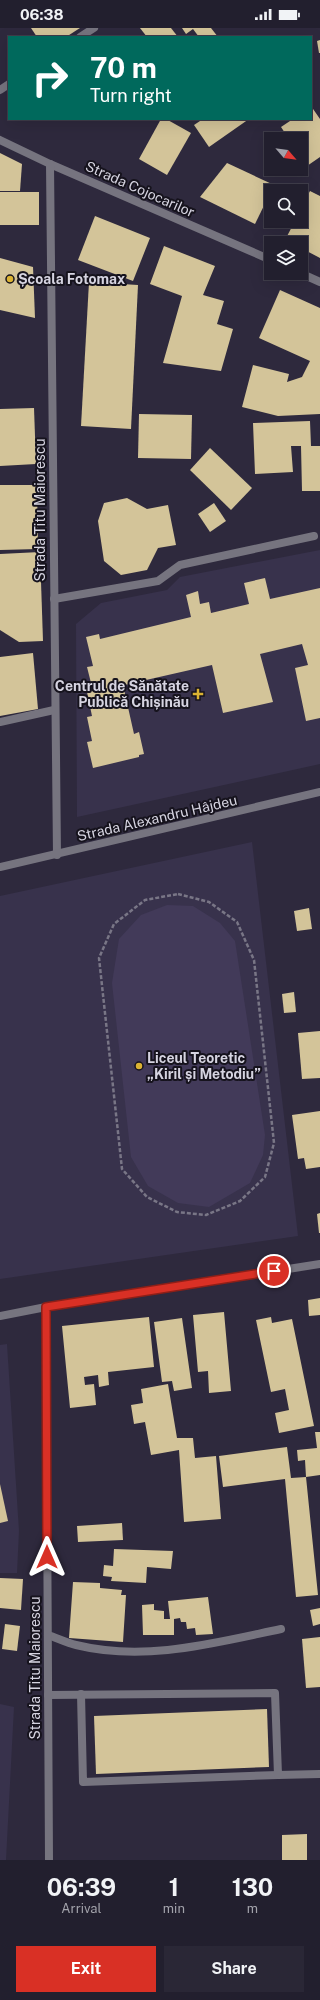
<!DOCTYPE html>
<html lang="en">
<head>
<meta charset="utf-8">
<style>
	:root { --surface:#221f2e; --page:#2a2736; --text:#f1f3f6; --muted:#a2a2aa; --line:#3f3d4a; --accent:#d93025 }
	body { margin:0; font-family:"Public Sans",sans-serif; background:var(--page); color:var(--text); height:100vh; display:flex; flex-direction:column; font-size:15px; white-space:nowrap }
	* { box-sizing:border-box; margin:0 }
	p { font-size:13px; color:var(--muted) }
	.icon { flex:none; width:22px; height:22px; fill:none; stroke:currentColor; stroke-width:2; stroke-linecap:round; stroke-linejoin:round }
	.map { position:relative; height:1832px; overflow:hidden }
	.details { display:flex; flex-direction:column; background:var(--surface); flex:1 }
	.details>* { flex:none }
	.banner { position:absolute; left:8px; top:8px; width:304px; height:84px; border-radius:0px; box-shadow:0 4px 16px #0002,0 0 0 1px var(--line); background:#00695c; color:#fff; overflow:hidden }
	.needle { width:26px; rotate:118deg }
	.tools { position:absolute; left:264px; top:104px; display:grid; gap:8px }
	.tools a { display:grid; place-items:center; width:44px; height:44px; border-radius:0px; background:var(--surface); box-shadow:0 4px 16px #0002,0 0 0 1px var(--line); font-size:20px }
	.pin { position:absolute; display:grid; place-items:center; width:34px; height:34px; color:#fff; margin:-17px; border:2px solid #fff; border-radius:50%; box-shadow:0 1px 4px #0007 }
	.me { position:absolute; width:44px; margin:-22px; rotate:0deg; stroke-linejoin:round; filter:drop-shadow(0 0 3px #0008) }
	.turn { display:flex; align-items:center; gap:14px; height:84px; padding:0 16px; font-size:18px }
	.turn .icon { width:52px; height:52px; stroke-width:2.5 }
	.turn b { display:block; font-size:28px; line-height:34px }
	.eta { display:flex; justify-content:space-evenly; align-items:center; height:68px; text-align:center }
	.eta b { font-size:24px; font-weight:700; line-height:28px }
	.cta { display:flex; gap:8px; margin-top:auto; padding:8px 16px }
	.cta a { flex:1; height:46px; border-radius:0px; background:var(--accent); color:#fff; font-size:16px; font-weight:700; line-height:46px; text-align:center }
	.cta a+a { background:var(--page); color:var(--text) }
	.status { display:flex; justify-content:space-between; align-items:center; height:28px; padding:0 20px; background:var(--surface); direction:ltr }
	.status svg { height:11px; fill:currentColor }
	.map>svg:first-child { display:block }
</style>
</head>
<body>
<div class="status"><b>06:38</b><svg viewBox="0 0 49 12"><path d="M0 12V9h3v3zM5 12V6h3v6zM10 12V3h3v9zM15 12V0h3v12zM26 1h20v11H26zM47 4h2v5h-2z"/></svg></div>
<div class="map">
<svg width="320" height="1832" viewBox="0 0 320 1832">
	<rect width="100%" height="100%" fill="#2e293d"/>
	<g fill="#38324c">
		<path d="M320 522V736L77 789 76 596 101 575 167 562 180 549Z"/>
		<path d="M252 814 298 1208 0 1251V868Z"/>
		<path d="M7 1316 19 1503 17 1545H0V1317Z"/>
		<path d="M0 1676 14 1679 6 1832H0Z"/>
	</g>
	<path fill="#423a59" d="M167 877 193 878 220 895 235 913 265 1107 263 1127 250 1155 209 1179 178 1175 148 1158 131 1129 112 955 119 911 141 887Z"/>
	<g fill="#d3c499">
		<path d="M31 0H80L66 9H37Z"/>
		<path d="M140 0H171L178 9H147Z"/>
		<path d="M182 0H211L218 9H199L193 1 186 6Z"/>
		<path d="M320 12V25H319L317 13Z"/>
		<path d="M311 78 320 91V129L307 138 301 129V111H289L281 99 293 91H311Z"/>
		<path d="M161 91H166L191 105 167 147 139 131Z"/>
		<path d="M203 91H249L209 119 194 97Z"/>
		<path d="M0 125 22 136 20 163H0Z"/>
		<path d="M227 135 274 157 255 196 200 169Z"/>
		<path d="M310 163 320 168V230L301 220V215H290L285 212 295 193H301V180Z"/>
		<rect x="0" y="164" width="39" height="33"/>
		<path d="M95 188 150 210 133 253 78 232Z"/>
		<path d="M164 218 215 238 203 267 224 273 217 296 233 301 221 343 163 335 182 268 150 256Z"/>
		<path d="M0 230 33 239 35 290 0 282Z"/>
		<path d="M89 254 138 257 131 401 81 398Z"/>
		<path d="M280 262 320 280V386L278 388 242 379 253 337 289 346 287 354 302 349 310 333 259 310Z"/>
		<path d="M34 380 36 436 0 438V381Z"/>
		<path d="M139 386 192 387 191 431 138 430Z"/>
		<path d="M310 393 311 418H320V463H302L301 418H291L293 444 255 446 253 395Z"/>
		<path d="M210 420 252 460 231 482 190 442Z"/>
		<path d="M0 457H37L38 521 0 522Z"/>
		<path d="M127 470 147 481 168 477 176 517 158 520 147 542 121 547 104 533 98 493 104 475Z"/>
		<path d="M214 475 226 493 210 504 198 486Z"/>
		<path d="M40 524 43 613 19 614 0 602V526Z"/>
		<path d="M265 550 270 571 320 560V690L306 693 295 640 308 637 302 616 260 626 273 674 223 685 212 637 146 652 148 660 132 664 131 656 123 657 134 706 139 704 144 726 139 727V729L93 740 87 714 92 713 87 689 92 688 87 664 93 663 87 639 93 638 86 609 99 606 100 611 191 589 186 567 198 563 200 576 209 574 211 585 249 576 244 555Z"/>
		<path d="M33 625 38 681 0 688V629Z"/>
		<path d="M309 880 312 901 297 903 294 883Z"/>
		<path d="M294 964 296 984 284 985 282 966Z"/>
		<path d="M320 1003V1050L302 1051 298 1005Z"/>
		<path d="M320 1083V1139L306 1141 304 1130 298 1131 292 1087Z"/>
		<path d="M320 1185V1205H319L317 1186Z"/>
		<path d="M320 1270V1287L309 1288 308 1272Z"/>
		<path d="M224 1284 231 1363 209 1365 208 1343 198 1344 193 1287Z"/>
		<path d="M149 1289 154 1339 108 1344 109 1357 99 1359 98 1347 84 1349 85 1357 94 1356 96 1377 70 1380 62 1298Z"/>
		<path d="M271 1289 272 1295 292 1291 314 1398 279 1405 275 1385 289 1382 285 1361 271 1364 256 1292Z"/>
		<path d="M182 1290 192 1360 174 1363 172 1353 162 1354 154 1294Z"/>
		<path d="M168 1356 177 1410H193L195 1430 216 1428 221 1491 184 1494 179 1422 151 1427 145 1394 134 1396 131 1377 143 1375 141 1361Z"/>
		<path d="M315 1404H320V1447L306 1449 305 1432 298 1433 297 1422 317 1420Z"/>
		<path d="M287 1419 291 1450 306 1449 318 1567 296 1569 285 1451 223 1459 219 1428Z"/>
		<path d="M0 1456 8 1493 0 1495Z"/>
		<path d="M122 1495 123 1512 78 1514 77 1498Z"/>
		<path d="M114 1521 173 1523 171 1541 147 1539 146 1555 111 1553 112 1549 103 1548 104 1537 113 1538Z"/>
		<path d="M0 1550 23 1551 21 1582 0 1580Z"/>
		<path d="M73 1554 100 1555V1560L122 1562 121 1567H126L123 1614 69 1610Z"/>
		<path d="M208 1569 213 1606 196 1607 195 1600 187 1601 186 1594H181L180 1590 174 1591V1607H143L142 1577 154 1576V1582L164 1583V1591H170L168 1573Z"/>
		<path d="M320 1580V1596L313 1598 310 1582Z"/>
		<path d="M5 1596 20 1598 17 1623 2 1621Z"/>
		<path d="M320 1609V1659L306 1660 302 1611Z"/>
		<path d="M267 1681 269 1739 96 1746 94 1688Z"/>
		<path d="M307 1806V1832H282V1807Z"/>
	</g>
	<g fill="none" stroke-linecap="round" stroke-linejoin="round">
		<path stroke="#797686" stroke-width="2.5" stroke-dasharray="4 2" stroke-linecap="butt" d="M178 866 209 874 237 894 254 932 274 1115 265 1149 240 1173 206 1187 177 1184 147 1169 122 1141 99 930 114 896 145 872Z"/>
		<g stroke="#76747f" stroke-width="8">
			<path d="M54 571 158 553 180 537 314 508"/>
			<path d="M0 694 54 682"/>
			<path d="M48 1607C57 1610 67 1615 76 1617 145 1634 214 1615 281 1601"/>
			<path d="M81 1666 83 1754 278 1747"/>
			<path d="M48 1667 275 1665 278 1747 320 1746"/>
		</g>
		<g stroke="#76747f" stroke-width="8">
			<path d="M80 9 94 0"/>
			<path d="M0 62 9 56"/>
			<path d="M0 112 50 136 271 232"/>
			<path d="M50 136 57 827"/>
			<path d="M300 245 320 254"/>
			<path d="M0 839 320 764"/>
			<path d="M46 1279 49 1832"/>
			<path d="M0 1288 46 1279 320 1236"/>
		</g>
	</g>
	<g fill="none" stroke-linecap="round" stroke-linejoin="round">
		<g stroke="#8d1f18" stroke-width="10">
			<path id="route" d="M47 1529 46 1279 274 1243"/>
		</g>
		<use href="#route" stroke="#d93025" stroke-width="7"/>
	</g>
	<g fill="#dbb333" stroke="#16131d" stroke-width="1.5">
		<circle cx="10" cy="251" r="4"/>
		<path d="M196 660h4v4h4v4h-4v4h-4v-4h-4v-4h4z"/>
		<circle cx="139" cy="1038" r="4"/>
	</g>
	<g text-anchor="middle" stroke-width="4" stroke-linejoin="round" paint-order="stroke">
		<g font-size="14" fill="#d6d4e1" stroke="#16131d">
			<text transform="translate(140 161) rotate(24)" y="5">Strada Cojocarilor</text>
			<text transform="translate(40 482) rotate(-90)" y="5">Strada Titu Maiorescu</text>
			<text transform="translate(157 790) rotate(-13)" y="5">Strada Alexandru Hâjdeu</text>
			<text transform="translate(35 1640) rotate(-90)" y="5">Strada Titu Maiorescu</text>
		</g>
		<g font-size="14" font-weight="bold" fill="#d6d4e1" stroke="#16131d" text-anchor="start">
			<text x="18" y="256">Școala Fotomax</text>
			<text x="189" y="663" text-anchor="end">Centrul de Sănătate<tspan x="189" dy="16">Publică Chișinău</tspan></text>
			<text x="147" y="1035">Liceul Teoretic<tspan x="147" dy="16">„Kiril și Metodiu”</tspan></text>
		</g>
	</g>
</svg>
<div class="tools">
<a><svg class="needle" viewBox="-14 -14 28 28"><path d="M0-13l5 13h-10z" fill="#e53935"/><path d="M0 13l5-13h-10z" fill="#a2a2aa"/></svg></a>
<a><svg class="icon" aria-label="search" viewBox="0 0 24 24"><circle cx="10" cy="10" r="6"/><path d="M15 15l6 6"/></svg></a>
<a><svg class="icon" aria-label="layers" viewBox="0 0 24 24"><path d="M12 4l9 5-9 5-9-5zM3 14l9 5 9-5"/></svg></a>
</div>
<div class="pin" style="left:274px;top:1243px;background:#d93025"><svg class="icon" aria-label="arrive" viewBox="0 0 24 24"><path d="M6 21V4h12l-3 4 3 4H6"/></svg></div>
<svg class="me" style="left:47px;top:1529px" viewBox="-20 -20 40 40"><path d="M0-17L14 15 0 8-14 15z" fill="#d93025" stroke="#fff" stroke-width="4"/></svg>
<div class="banner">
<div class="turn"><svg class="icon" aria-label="right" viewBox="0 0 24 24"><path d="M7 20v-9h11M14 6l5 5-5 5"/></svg><div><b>70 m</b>Turn right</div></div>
</div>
</div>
<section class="details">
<div class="eta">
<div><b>06:39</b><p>Arrival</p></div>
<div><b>1</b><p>min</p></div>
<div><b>130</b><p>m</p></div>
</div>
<div class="cta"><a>Exit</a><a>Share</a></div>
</section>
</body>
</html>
